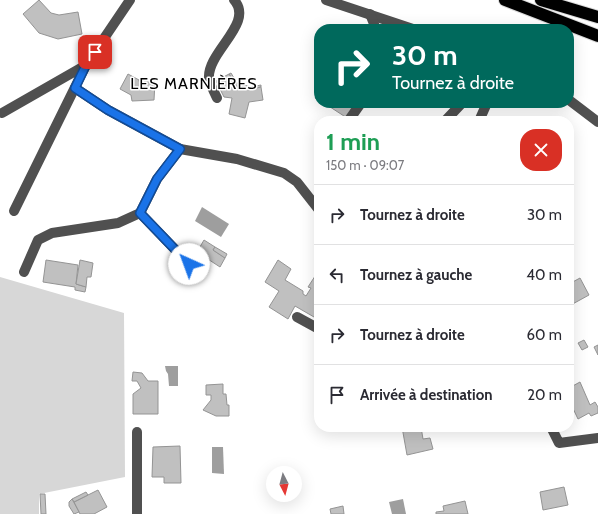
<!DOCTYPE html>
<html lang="fr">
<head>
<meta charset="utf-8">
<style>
	:root { --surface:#fff; --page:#f2f2f3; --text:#2b2b33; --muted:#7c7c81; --line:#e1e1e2 }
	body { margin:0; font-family:Cabin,sans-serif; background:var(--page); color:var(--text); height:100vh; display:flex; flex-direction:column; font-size:15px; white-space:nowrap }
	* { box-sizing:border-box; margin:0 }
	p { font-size:13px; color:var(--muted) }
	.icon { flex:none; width:22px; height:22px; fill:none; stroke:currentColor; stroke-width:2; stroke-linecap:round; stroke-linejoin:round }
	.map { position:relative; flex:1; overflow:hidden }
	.panel { position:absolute; left:314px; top:116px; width:260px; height:316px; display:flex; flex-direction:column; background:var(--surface); border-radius:16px; box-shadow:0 4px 16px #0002 }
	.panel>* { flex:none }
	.banner { position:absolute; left:314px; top:24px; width:260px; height:84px; border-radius:16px; box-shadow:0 4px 16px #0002; background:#00695c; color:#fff; overflow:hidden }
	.needle { width:26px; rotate:174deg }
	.tools { position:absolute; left:266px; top:466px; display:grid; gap:8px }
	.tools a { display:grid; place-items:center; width:36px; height:36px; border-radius:50%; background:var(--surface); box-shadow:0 4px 16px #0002; font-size:20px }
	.pin { position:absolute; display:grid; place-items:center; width:34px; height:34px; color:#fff; margin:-17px; border-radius:8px; box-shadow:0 2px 6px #0006 }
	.me { position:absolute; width:44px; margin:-22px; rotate:317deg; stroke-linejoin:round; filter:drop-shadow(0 0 3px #0008) }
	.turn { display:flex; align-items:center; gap:14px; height:84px; padding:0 12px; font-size:18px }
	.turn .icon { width:52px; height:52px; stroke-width:2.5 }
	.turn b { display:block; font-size:28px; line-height:34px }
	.round { display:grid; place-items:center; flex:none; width:42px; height:42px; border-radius:16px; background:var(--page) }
	.head { display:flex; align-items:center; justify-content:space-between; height:68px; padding:0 12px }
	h1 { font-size:24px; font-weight:800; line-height:30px; color:#1e9e55 }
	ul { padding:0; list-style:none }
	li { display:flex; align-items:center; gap:12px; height:60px; padding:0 12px; border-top:1px solid var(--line) }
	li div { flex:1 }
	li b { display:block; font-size:15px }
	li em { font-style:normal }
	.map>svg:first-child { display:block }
</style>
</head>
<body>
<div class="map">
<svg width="598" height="514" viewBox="0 0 598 514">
	<rect width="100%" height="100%" fill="#fff"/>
	<path fill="#d7d7d7" d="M0 277 124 313 125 477 39 494V514H0Z"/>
	<g fill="#9e9e9e">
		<path d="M202 207 229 224 221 237 195 221Z"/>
		<path d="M165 366H178V386H169L168 374 166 371Z"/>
		<path d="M212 447H223L224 474 212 473Z"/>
		<path d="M403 499 406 514H392L389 502Z"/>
	</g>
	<g fill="#c0c0c0" stroke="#949494">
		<path d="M39 0 51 13 59 15 78 12 82 34 58 39 39 33 23 14Z"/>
		<path d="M231 73 237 83 251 87 261 85V87L252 89 236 86 229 74Z"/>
		<path d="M128 74 139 80 140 85H144V82H155L154 100 132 101 131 95 120 89Z"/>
		<path d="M229 74 236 86 252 89 261 87 263 100 249 102 245 118 229 114 232 98 224 97 216 81Z"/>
		<path d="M317 95 319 96V101L315 98Z"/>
		<path d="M324 103H356L347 118Z"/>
		<path d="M204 240 215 247 213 250 225 258 220 267 197 252Z"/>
		<path d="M215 247 227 254 225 258 213 250Z"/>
		<path d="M46 260 78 265 76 284 86 287 85 292 75 290V287L43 282Z"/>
		<path d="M80 260 93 263 91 277H87L86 287 76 284Z"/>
		<path d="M278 260 291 269 285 280 303 291V294L306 296 311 288 308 287 319 270V309L314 317 295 306 288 319 269 307 279 291 265 282Z"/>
		<path d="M580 278 589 295 569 306V284Z"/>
		<path d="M584 340 588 347 582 350 578 343Z"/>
		<path d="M598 345V355L594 347Z"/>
		<path d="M133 372 142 373 148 381H158V414H133V394L141 388 137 381H132Z"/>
		<path d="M580 382 590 405 595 402 598 407V413L591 416 589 413 578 419 569 400V388Z"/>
		<path d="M223 384V394H226L227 405H229V416H216L203 410 211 400V395H206V385Z"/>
		<path d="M402 427H421L423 439 430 438 433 449 407 455Z"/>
		<path d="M180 446 181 483H164V477H152L153 447Z"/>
		<path d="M564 487 568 505 543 510 540 492Z"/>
		<path d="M98 490 107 507 94 514H80L74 502Z"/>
		<path d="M86 492 88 495 74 502 72 499Z"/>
		<path d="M40 494H45L46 514H41Z"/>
		<path d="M72 499 79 512 74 514 69 506V502Z"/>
		<path d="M465 501 468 514H436V512L444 511 443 506Z"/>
		<path d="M343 506 344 514H331L330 509Z"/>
	</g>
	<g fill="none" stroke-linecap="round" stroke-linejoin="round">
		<g stroke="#dbdbdb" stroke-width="14">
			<g id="highway">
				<path d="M505 0 598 36"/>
				<path d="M541 0 598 17"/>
			</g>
		</g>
		<g stroke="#505050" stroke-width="10">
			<path d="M326 0 413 29"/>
			<path d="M370 14 376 29"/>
			<path d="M75 88 108 110 180 149 237 159 284 173 297 182 319 210"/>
			<path d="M217 98C214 92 210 84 209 78 207 52 255 23 234 0"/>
			<path d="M569 100 598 122"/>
			<path d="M2 113 86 65 130 0"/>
			<path d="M349 120 361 103"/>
			<path d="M445 121 462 103"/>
			<path d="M479 121 487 103"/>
			<path d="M14 211 86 65"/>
			<path d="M140 213 189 264"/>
			<path d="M24 272 38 240 52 233 118 223 140 213 157 179 180 149"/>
			<path d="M297 317 319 329"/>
			<path d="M551 427 559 443 598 438"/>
			<path d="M137 514V432"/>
		</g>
		<use href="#highway" stroke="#000" stroke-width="12"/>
	</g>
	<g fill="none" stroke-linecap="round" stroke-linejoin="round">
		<g stroke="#114b97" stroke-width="10">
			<path id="route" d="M95 52 86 65 75 88 108 110 180 149 157 179 140 213 189 264"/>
		</g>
		<use href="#route" stroke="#1a73e8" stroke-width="7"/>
	</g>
	<g text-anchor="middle" stroke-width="3" stroke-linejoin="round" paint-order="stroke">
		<g font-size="16" letter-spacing="1" fill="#000" stroke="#fff">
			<text x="194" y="89">LES MARNIÈRES</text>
		</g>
	</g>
</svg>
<div class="tools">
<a><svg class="needle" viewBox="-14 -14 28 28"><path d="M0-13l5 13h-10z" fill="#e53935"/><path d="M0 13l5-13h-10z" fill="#7c7c81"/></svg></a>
</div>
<div class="pin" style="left:95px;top:52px;background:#d93025"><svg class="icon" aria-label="arrive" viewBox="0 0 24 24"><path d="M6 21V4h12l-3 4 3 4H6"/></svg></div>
<svg class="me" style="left:189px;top:264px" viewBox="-20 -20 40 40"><circle r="19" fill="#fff"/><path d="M0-13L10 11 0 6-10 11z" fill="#1a73e8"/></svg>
<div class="banner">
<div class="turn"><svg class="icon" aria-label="right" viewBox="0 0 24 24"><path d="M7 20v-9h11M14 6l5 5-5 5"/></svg><div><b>30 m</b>Tournez à droite</div></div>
</div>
<section class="panel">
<div class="head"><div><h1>1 min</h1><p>150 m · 09:07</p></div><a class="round" style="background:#d93025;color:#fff"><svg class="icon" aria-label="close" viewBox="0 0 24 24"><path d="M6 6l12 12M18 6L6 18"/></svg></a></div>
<ul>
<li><svg class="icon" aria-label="right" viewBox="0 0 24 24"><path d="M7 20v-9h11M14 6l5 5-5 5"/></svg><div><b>Tournez à droite</b></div><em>30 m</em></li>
<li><svg class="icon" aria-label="left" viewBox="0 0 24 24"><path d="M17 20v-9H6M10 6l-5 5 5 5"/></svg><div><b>Tournez à gauche</b></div><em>40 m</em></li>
<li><svg class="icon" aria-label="right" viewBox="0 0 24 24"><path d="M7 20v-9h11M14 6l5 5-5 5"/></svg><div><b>Tournez à droite</b></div><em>60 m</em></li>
<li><svg class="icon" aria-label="arrive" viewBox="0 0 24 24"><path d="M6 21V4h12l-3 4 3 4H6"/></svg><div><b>Arrivée à destination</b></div><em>20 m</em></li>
</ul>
</section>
</div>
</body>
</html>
